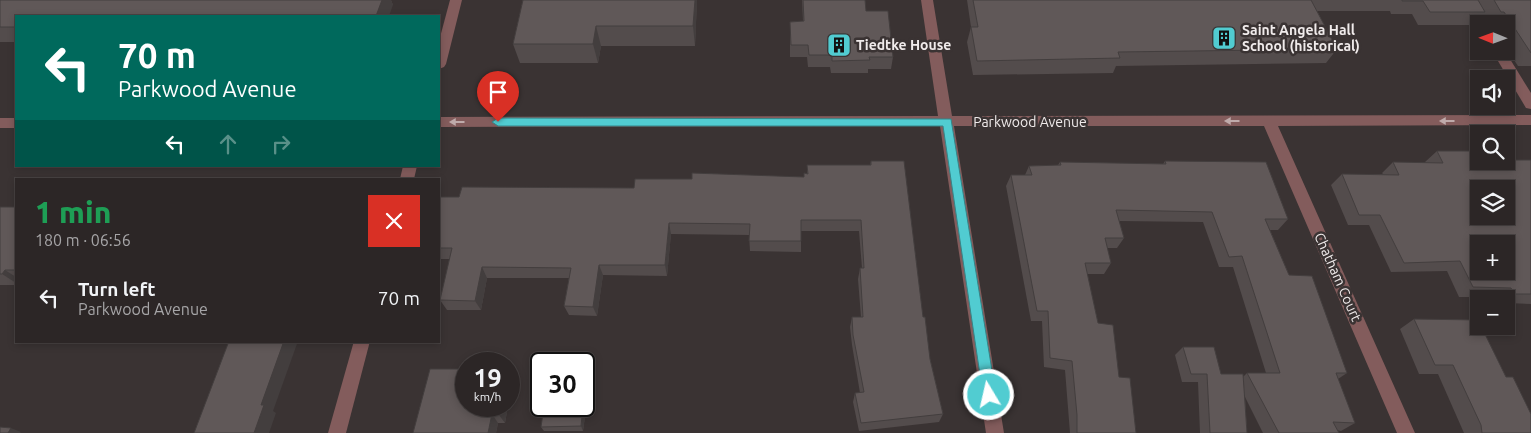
<!DOCTYPE html>
<html lang="en">
<head>
<meta charset="utf-8">
<style>
	:root { --surface:#2c2626; --page:#342e2e; --text:#f1f3f6; --muted:#a6a5a7; --line:#484343 }
	body { margin:0; font-family:Ubuntu,sans-serif; background:var(--page); color:var(--text); height:100vh; display:flex; flex-direction:column; font-size:19px; white-space:nowrap }
	* { box-sizing:border-box; margin:0 }
	p { font-size:16px; color:var(--muted) }
	.icon { flex:none; width:28px; height:28px; fill:none; stroke:currentColor; stroke-width:2; stroke-linecap:round; stroke-linejoin:round }
	.map { position:relative; flex:1; overflow:hidden }
	.drawer { position:absolute; left:15px; top:178px; width:425px; height:165px; display:flex; flex-direction:column; background:var(--surface); border-radius:0px; box-shadow:0 2px 8px #0003,0 0 0 1px var(--line) }
	.drawer>* { flex:none }
	.guide { position:absolute; left:15px; top:15px; width:425px; height:152px; border-radius:0px; box-shadow:0 2px 8px #0003,0 0 0 1px var(--line); background:#00695c; color:#fff; overflow:hidden }
	.needle { width:32px; rotate:271deg }
	.fabs { position:absolute; left:1470px; top:15px; display:grid; gap:10px }
	.fabs a { display:grid; place-items:center; width:45px; height:45px; border-radius:0px; background:var(--surface); box-shadow:0 2px 8px #0003,0 0 0 1px var(--line); font-size:25px }
	.speed { position:absolute; left:455px; top:352px; display:flex; gap:10px; font-size:25px; font-weight:700; text-align:center }
	.speed>* { display:grid; place-content:center; width:65px; height:65px; border-radius:50%; background:var(--surface); box-shadow:0 2px 8px #0003,0 0 0 1px var(--line); line-height:1 }
	.speed small { font-size:12px; font-weight:400 }
	.speed .limit { border:2px solid #111; border-radius:8px; background:#fff; color:#111 }
	.pin { position:absolute; display:grid; place-items:center; width:42px; height:42px; color:#fff; margin:-51px -21px; border-radius:50% 50% 50% 0; rotate:-45deg; box-shadow:0 0 5px #0007 }
	.pin .icon { rotate:45deg }
	.me { position:absolute; width:55px; margin:-28px; rotate:351deg; stroke-linejoin:round; filter:drop-shadow(0 0 4px #0008) }
	.turn { display:flex; align-items:center; gap:18px; height:105px; padding:0 20px; font-size:22px }
	.turn .icon { width:65px; height:65px; stroke-width:2.5 }
	.turn b { display:block; font-size:35px; line-height:42px }
	.lanes { display:flex; align-items:center; height:48px; padding:0 20px; background:#0003; justify-content:center; gap:25px; direction:ltr }
	.lanes .off { opacity:.35 }
	.round { display:grid; place-items:center; flex:none; width:52px; height:52px; border-radius:0px; background:var(--page) }
	.overview { display:flex; align-items:center; justify-content:space-between; height:85px; padding:0 20px }
	h1 { font-size:30px; font-weight:800; line-height:38px; color:#1e9e55 }
	ul { padding:0; list-style:none }
	li { display:flex; align-items:center; gap:15px; height:70px; padding:0 20px }
	li div { flex:1 }
	li b { display:block; font-size:19px }
	li em { font-style:normal }
	.map>svg:first-child { display:block }
</style>
</head>
<body>
<div class="map">
<svg width="1531" height="433" viewBox="0 0 1531 433">
	<rect width="100%" height="100%" fill="#3a3333"/>
	<g fill="none" stroke-linecap="round" stroke-linejoin="round">
		<g fill="#835c5c" fill-rule="evenodd">
			<path d="M450 0H462L446 64 444 67 439 69V41Z"/>
			<path d="M921 0H933L952 116 1531 115V125L1278 126 1415 433H1397L1264 126H954L1004 433H986L940 126 439 127V117L938 116Z"/>
			<path d="M1460 0H1472L1487 24H1479V28L1476 27Z"/>
			<path d="M1492 51H1505L1531 93V109L1526 108Z"/>
			<rect x="0" y="118" width="16" height="10"/>
			<path d="M403 166H417L414 179H400Z"/>
			<path d="M354 341H370L346 433H328Z"/>
		</g>
	</g>
	<g fill="#534c4c">
		<path d="M0 0H391L393 5 16 16V42H0Z"/>
		<path d="M523 0H697L695 46H601L598 63H520L513 44Z"/>
		<path d="M802 0H865L866 11 893 57 891 69H868V73H831L830 67H808L807 57H790V22L803 21Z"/>
		<path d="M967 0H1531V66H1518L1506 48V24H1488L1483 15 1473 25H1418L1412 14H1391L1390 11H1317L1337 49 1326 63 1116 66 1113 73 973 75 967 42 971 27Z"/>
		<path d="M1437 151 1479 161 1531 160V304L1506 303V299H1497L1496 297H1459L1447 271 1391 272 1369 225H1348L1331 185 1342 174H1383L1382 173 1393 162 1425 163V162Z"/>
		<path d="M871 161 923 317 930 359 943 414 939 422 859 431 853 402 855 393H860L852 345 850 327 852 317H861L858 279 860 268H862L859 231H801V252L750 251 749 235 671 234 667 276 603 275 597 316 569 315 564 306 569 278H487L481 310H447L440 300 450 259H439V197H459L634 188 692 179 804 177 807 174V165H870Z"/>
		<path d="M1165 161 1288 219 1278 230H1270L1289 275 1347 373 1338 379 1355 423 1341 431 1337 430 1339 433H1263L1245 397 1247 433H1200L1198 382H1182L1175 355 1183 347 1221 374 1243 377 1247 373H1266L1233 267H1219L1203 222 1119 221 1124 238 1117 248H1107L1111 263 1104 274H1087L1098 323 1119 377 1136 433H1070L1065 370 1044 367 1042 321H1031L1006 186 1011 175H1025L1029 166 1058 165 1060 162 1163 164Z"/>
		<rect x="0" y="207" width="16" height="78"/>
		<path d="M1414 319 1506 377 1531 433H1464L1438 374H1419L1400 329Z"/>
		<path d="M587 402 583 431H544L541 427Z"/>
		<path d="M466 406H508L505 423H498L496 433H413Z"/>
	</g>
	<g fill="#433e3e">
		<path d="M382 0H391L393 5 389 16H376Z"/>
		<path d="M695 0H697V3L695 46 693 26Z"/>
		<path d="M596 26 601 46 598 63 593 44Z"/>
		<path d="M669 223 671 234 667 276 665 265Z"/>
		<path d="M599 265 603 275 597 316 593 307Z"/>
		<path d="M482 267 487 278 481 310 475 301Z"/>
		<path d="M5 270 16 277V283L2 274Z"/>
		<path d="M284 341H298L273 411 276 413 269 433H254L261 405Z"/>
		<path d="M509 371 514 379 509 405Z"/>
		<path d="M585 397 587 402 583 431 581 426Z"/>
		<path d="M501 406H508L505 423 499 415Z"/>
		<path d="M492 414 498 423 496 433H488Z"/>
		<path d="M11 428 21 432 20 433H8Z"/>
	</g>
	<g fill="#605858" stroke="#433e3e" fill-rule="evenodd">
		<path d="M0 0H382L376 16H16V27H0Z"/>
		<path d="M523 0H695L693 26H596L593 44H513Z"/>
		<path d="M803 0H865L866 11H888L893 57H869L870 60 832 61V55H809L808 45H791L790 22 804 21Z"/>
		<path d="M973 0H1311L1337 49 1118 52 1120 58 977 61 971 27H978Z"/>
		<path d="M1402 0H1478L1485 12H1430L1423 1H1402Z"/>
		<path d="M1494 0H1531V53L1504 12H1501Z"/>
		<path d="M1437 151H1476L1479 156V161H1506V160H1531V294H1514L1511 288 1473 287 1460 261 1404 263 1380 215H1359L1342 174 1399 175 1393 162 1443 163ZM1479 189H1506V216H1479ZM1479 244H1506V271H1479Z"/>
		<path d="M871 161H904L923 317H925L930 359 943 414 861 423 855 393 864 392 853 335 852 317H863L860 268H864L861 220H801V241H749L750 224 669 223 665 265H599L593 307 564 306 571 268 482 267 475 301 440 300 452 248H439V197H459L462 187 634 188 635 179H692V173L804 177V173L808 174 807 165H871Z"/>
		<path d="M1165 161 1266 162 1288 219H1265L1289 275 1312 276 1347 373H1336L1355 423 1333 422 1339 433H1279L1247 373H1280L1242 256 1229 257 1212 212 1116 210 1124 238H1105L1111 263H1085L1098 323 1113 325 1119 377 1130 378 1136 433H1077V415L1072 361 1050 358 1048 311H1037L1011 175H1032L1029 166 1061 165 1060 162 1166 164Z"/>
		<path d="M0 207H16V270H5L2 274H0Z"/>
		<path d="M1414 319 1478 320 1479 322V326H1481L1506 377H1513L1531 414V433H1482L1481 425 1453 365H1435Z"/>
		<path d="M229 341H284L261 405H264L254 433H194Z"/>
		<path d="M1183 347H1214L1221 374H1243L1247 433H1210L1207 374H1191Z"/>
		<path d="M430 369H466V406H501L499 415 492 414 488 433H413Z"/>
		<path d="M544 406H583L581 426 541 427Z"/>
		<path d="M0 427 11 428 8 433H0Z"/>
	</g>
	<defs><path id="oneway-solid" d="M-6-.8H1V-3.2L6.5 0L1 3.2V.8H-6Z" transform="scale(1.25)"/></defs>
	<g fill="#bfabab">
		<use href="#oneway-solid" transform="translate(1232 121) rotate(180)"/>
		<use href="#oneway-solid" transform="translate(1447 121) rotate(180)"/>
		<use href="#oneway-solid" transform="translate(457 122) rotate(180)"/>
	</g>
	<path fill="#51ccd1" stroke="#358588" d="M498 118 951 119 996 395 994 400 989 402 985 400 983 395 943 126H498L492 122Z"/>
	<defs>
		<g id="building-square" transform="scale(1.25)"><rect x="-9" y="-9" width="18" height="18" rx="4" fill="#51ccd1" stroke="#3a3333"/><path d="M-4-6H4V6H1V3H-1V6H-4ZM-2.5-4.3h1.7v1.8h-1.7ZM.8-4.3h1.7v1.8H.8ZM-2.5-1h1.7V.8h-1.7ZM.8-1h1.7V.8H.8Z" fill="#111"/></g>
	</defs>
	<g fill-rule="evenodd">
		<use href="#building-square" x="1224" y="38"/>
		<use href="#building-square" x="839" y="45"/>
	</g>
	<g text-anchor="middle" stroke-width="5" stroke-linejoin="round" paint-order="stroke">
		<g font-size="14" font-weight="bold" fill="#f0ebeb" stroke="#3a3333" text-anchor="start">
			<text x="1242" y="35">Saint Angela Hall<tspan x="1242" dy="16">School (historical)</tspan></text>
			<text x="856" y="50">Tiedtke House</text>
		</g>
		<g font-size="14" fill="#f0ebeb" stroke="#3a3333">
			<text x="1030" y="127">Parkwood Avenue</text>
			<text transform="translate(1338 277) rotate(66)" y="5">Chatham Court</text>
		</g>
	</g>
</svg>
<div class="fabs">
<a><svg class="needle" viewBox="-14 -14 28 28"><path d="M0-13l5 13h-10z" fill="#e53935"/><path d="M0 13l5-13h-10z" fill="#a6a5a7"/></svg></a>
<a><svg class="icon" aria-label="sound" viewBox="0 0 24 24"><path d="M4 9h4l5-4v14l-5-4H4zM17 9q2 3 0 6"/></svg></a>
<a><svg class="icon" aria-label="search" viewBox="0 0 24 24"><circle cx="10" cy="10" r="6"/><path d="M15 15l6 6"/></svg></a>
<a><svg class="icon" aria-label="layers" viewBox="0 0 24 24"><path d="M12 4l9 5-9 5-9-5zM3 14l9 5 9-5"/></svg></a>
<a>+</a>
<a>−</a>
</div>
<div class="speed"><div>19<small>km/h</small></div><div class="limit">30</div></div>
<div class="pin" style="left:498px;top:122px;background:#d93025"><svg class="icon" aria-label="arrive" viewBox="0 0 24 24"><path d="M6 21V4h12l-3 4 3 4H6"/></svg></div>
<svg class="me" style="left:989px;top:395px" viewBox="-20 -20 40 40"><circle r="17" fill="#51ccd1" stroke="#fff" stroke-width="3"/><path d="M0-11L8 9 0 5-8 9z" fill="#fff"/></svg>
<div class="guide">
<div class="turn"><svg class="icon" aria-label="left" viewBox="0 0 24 24"><path d="M17 20v-9H6M10 6l-5 5 5 5"/></svg><div><b>70 m</b>Parkwood Avenue</div></div>
<div class="lanes"><svg class="icon" aria-label="left" viewBox="0 0 24 24"><path d="M17 20v-9H6M10 6l-5 5 5 5"/></svg><svg class="icon off" aria-label="ahead" viewBox="0 0 24 24"><path d="M12 20V5M6 11l6-6 6 6"/></svg><svg class="icon off" aria-label="right" viewBox="0 0 24 24"><path d="M7 20v-9h11M14 6l5 5-5 5"/></svg></div>
</div>
<section class="drawer">
<div class="overview"><div><h1>1 min</h1><p>180 m · 06:56</p></div><a class="round" style="background:#d93025;color:#fff"><svg class="icon" aria-label="close" viewBox="0 0 24 24"><path d="M6 6l12 12M18 6L6 18"/></svg></a></div>
<ul>
<li><svg class="icon" aria-label="left" viewBox="0 0 24 24"><path d="M17 20v-9H6M10 6l-5 5 5 5"/></svg><div><b>Turn left</b><p>Parkwood Avenue</p></div><em>70 m</em></li>
</ul>
</section>
</div>
</body>
</html>
